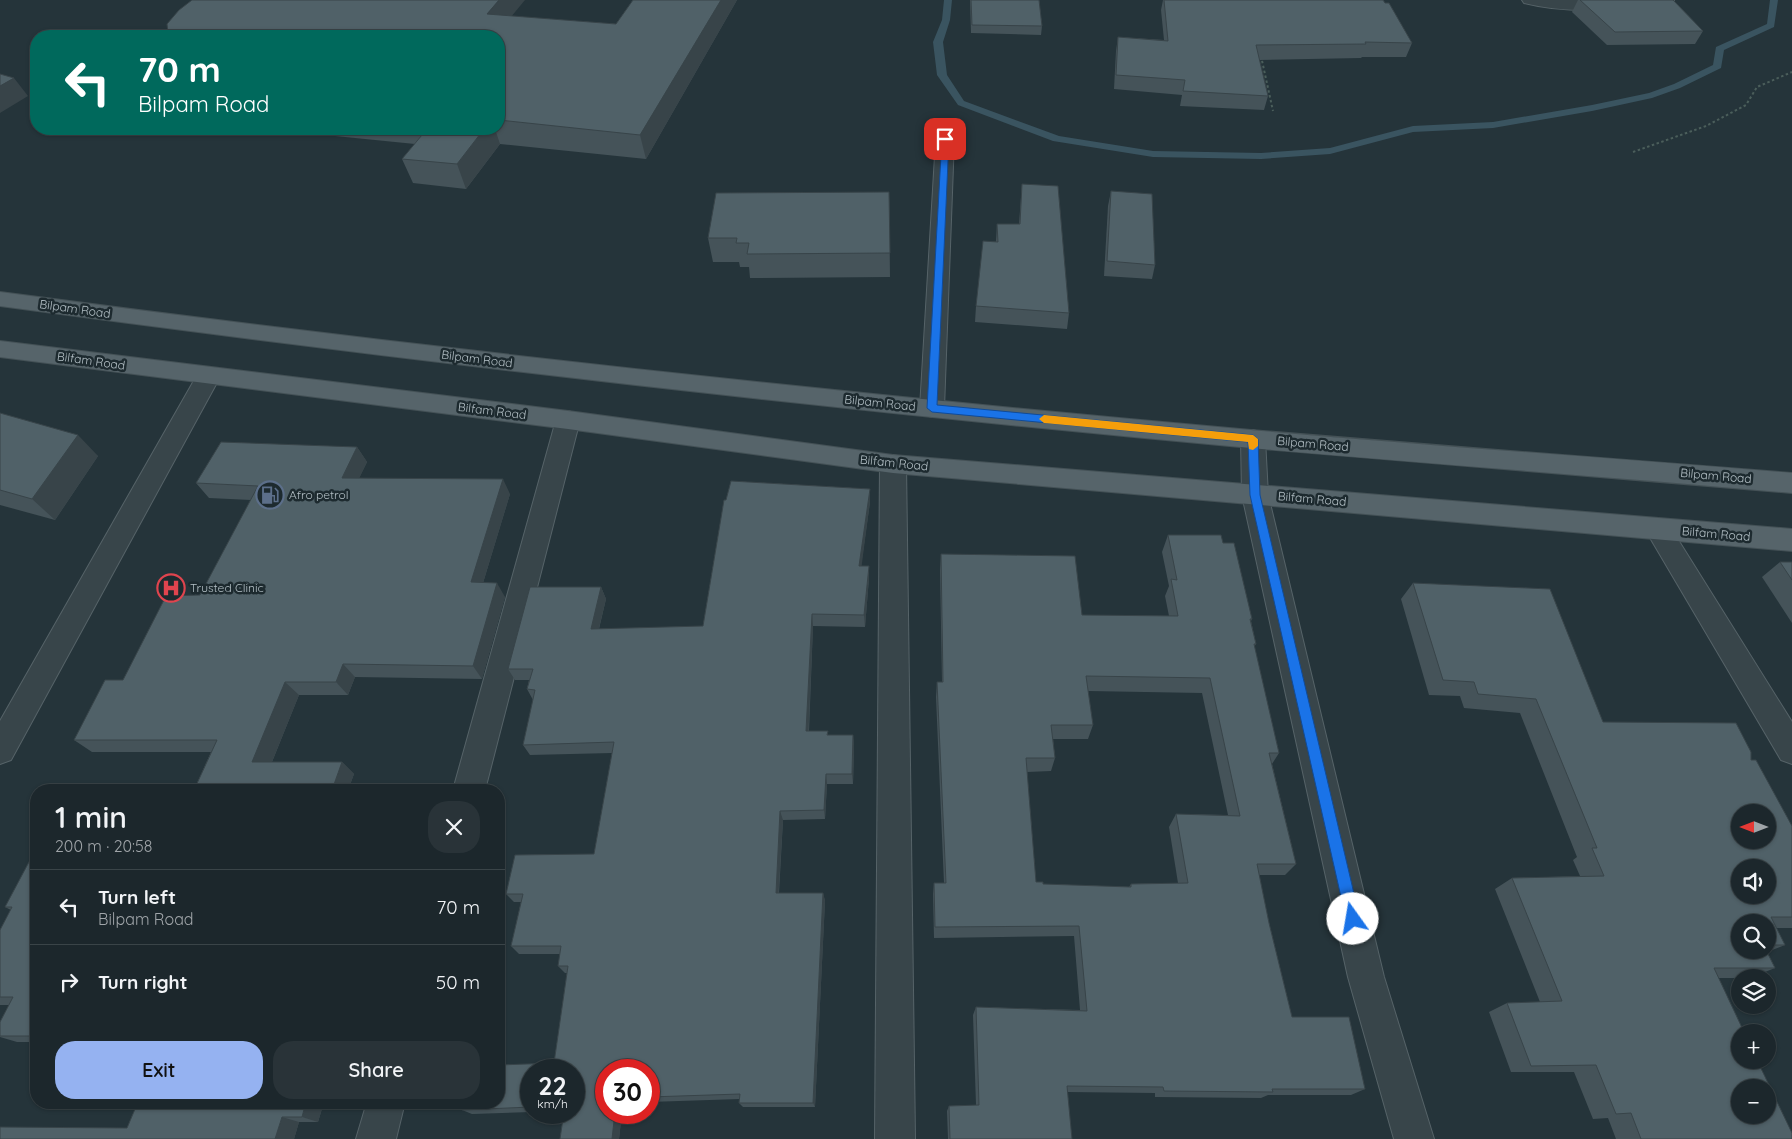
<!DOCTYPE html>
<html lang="en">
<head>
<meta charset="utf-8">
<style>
	:root { --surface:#1c272c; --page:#293338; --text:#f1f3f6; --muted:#a0a5a9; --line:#3a4448; --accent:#95b2f1 }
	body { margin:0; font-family:Quicksand,sans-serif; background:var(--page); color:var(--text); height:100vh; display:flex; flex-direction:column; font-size:19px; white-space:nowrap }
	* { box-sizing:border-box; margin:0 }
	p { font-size:16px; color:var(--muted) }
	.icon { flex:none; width:28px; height:28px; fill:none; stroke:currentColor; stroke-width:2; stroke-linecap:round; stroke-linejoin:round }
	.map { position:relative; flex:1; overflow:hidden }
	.drawer { position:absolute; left:30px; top:784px; width:475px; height:325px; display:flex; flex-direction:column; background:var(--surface); border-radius:20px; box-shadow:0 1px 4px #0004,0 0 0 1px var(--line) }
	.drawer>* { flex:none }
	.guide { position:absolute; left:30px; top:30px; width:475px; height:105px; border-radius:20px; box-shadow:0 1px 4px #0004,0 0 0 1px var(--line); background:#00695c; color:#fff; overflow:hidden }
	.needle { width:32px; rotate:270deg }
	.fabs { position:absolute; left:1731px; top:804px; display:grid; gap:10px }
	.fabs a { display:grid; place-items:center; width:45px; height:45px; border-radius:50%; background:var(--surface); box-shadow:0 1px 4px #0004,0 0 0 1px var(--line); font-size:25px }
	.speed { position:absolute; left:520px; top:1059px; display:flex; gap:10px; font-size:25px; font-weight:700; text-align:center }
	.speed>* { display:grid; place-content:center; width:65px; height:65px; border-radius:50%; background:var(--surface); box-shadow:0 1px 4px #0004,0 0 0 1px var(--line); line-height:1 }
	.speed small { font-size:12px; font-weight:400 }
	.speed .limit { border:8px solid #d22; background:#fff; color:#111 }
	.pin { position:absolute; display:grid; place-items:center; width:42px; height:42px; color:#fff; margin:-21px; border-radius:10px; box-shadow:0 2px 8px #0006 }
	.me { position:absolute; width:55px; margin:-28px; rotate:347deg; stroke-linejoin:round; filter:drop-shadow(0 0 4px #0008) }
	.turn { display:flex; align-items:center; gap:18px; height:105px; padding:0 25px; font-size:22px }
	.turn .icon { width:65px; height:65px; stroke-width:2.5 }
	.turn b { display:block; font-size:35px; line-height:42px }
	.round { display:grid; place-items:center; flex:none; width:52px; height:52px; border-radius:20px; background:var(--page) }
	.head { display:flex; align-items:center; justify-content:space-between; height:85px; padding:0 25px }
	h1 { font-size:30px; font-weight:600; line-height:38px }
	.action { display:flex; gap:10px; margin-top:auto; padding:10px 25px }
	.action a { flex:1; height:58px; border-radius:20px; background:var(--accent); color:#111; font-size:20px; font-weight:600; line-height:58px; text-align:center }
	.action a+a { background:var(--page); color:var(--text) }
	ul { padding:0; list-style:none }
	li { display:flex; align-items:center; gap:15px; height:75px; padding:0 25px; border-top:1px solid var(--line) }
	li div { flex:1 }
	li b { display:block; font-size:19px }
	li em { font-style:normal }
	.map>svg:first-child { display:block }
</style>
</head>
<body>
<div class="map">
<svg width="1792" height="1139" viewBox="0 0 1792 1139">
	<rect width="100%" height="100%" fill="#25343a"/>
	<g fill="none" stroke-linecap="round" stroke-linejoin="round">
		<path fill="#3a5460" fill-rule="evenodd" d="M944 0H952L950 20 943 42 947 75 964 101 1059 136 1153 151 1261 153 1330 148 1413 126 1493 122 1592 105 1649 93 1674 84 1713 65 1716 47 1767 24 1770 0H1778L1774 27 1724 50 1721 68 1680 88 1652 98 1592 111 1493 128 1413 132 1330 154 1261 159 1153 157 1053 141 958 105 937 75 933 42 942 20Z"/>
		<g stroke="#566368" stroke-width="2">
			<g id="minor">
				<path d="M1522 0H1674L1672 3 1666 5C1619 9 1571 15 1524 3Z"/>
				<path d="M945 133 952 135 954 139 944 408 941 414 932 417 923 414 920 408 936 139 938 135Z"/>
				<path d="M208 369 216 371 220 377 11 760 0 764V721L196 377 200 371Z"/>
				<path d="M568 411 577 414 580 420 485 790H453L556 420 559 414Z"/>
				<path d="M1253 430 1262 433 1265 439 1268 495 1384 977 1434 1139H1394L1348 977 1242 495 1241 439 1244 433Z"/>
				<path d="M893 455 902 457 906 464 915 1139H875L880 464 884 457Z"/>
				<path d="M1658 519 1667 522 1792 722V764L1781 760 1649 536 1645 529 1649 522Z"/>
				<path d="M367 1102H405L396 1139H356Z"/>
			</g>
		</g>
		<g stroke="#445156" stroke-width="2">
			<g id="major">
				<path d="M0 292C416 347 833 393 1251 430 1431 446 1612 458 1792 473V493C1612 477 1431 464 1251 448 833 410 416 362 0 306Z"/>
				<path d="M0 341 568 411 893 455 1792 529V551L893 473 568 429 0 357Z"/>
			</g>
		</g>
		<g stroke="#4b5e5b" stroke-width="2" stroke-dasharray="2.5 2.5" stroke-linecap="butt">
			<path d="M1261 56 1273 111"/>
			<path d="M1633 152 1706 126 1746 105 1757 87 1792 72"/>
		</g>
		<use href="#minor" fill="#38454a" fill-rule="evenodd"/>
		<use href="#major" fill="#56646a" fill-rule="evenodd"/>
	</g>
	<g fill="#455359" fill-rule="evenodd">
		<path d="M633 0H737L646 159 500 144 466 189 413 183 402 159 415 144 335 136 331 129H499V36L512 16 616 24Z"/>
		<path d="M970 0H1039L1042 26 1041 35 971 33Z"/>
		<path d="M1163 0H1383L1412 43 1406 57H1362L1361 58 1259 60 1268 96 1264 110 1180 106 1182 95 1114 89 1116 51 1118 37 1164 40 1161 10Z"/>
		<path d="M1578 0H1673L1703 31 1695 44 1607 45 1572 12Z"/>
		<path d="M1022 184 1069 313 1067 329 975 322 976 306 996 241 997 224H1019Z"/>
		<path d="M1111 191 1155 265 1152 279 1104 276 1108 206Z"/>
		<path d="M889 192 890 277 750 278 749 267H740L739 262H713L708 238Z"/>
		<path d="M0 413 98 456 55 520 0 505Z"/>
		<path d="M357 447 367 462 359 478 510 494 483 583 505 597 482 679 355 677 348 695H299L272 762H342L354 774 348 790H194L211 752H92L74 740 123 680 200 595 251 500 209 498 196 483Z"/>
		<path d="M731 481 870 489V502L861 566H869V578L865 627 813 626 809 731H828V735H853L854 746 853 784H827L825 819 783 820 779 893H823L825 901 815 1107H743L739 1103 740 1099 649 1102V1070H606V1112H622L619 1139H560L564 1112H574V1070H531V1112L472 1114 462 1110V1109H434L423 1104V1102H499V1065L554 1063 567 973H565L558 966 560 954H519L511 946 521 902H514L506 894 515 855 594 854 612 753 530 755 523 745 533 700 527 689 529 680H515L508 669 530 587H601L606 599 599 629 703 626 724 500H726Z"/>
		<path d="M1168 535 1223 543 1252 619 1251 621 1256 644 1254 647 1279 753 1272 764 1296 864 1285 875H1259L1269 923 1292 1017 1365 1089 1351 1095H1268L1261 1098 1155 1097V1093L1067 1092 1072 1139H948L947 1111 949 1106 976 1105 973 1015 976 1007 1080 1010 1074 936 934 938 933 894 934 883H944L936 697 937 682H942L940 570 941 554 1082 615 1169 616 1165 596 1169 586 1162 552ZM1088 691 1202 693 1228 815 1176 814 1169 827 1178 883 1131 884 1129 887 1043 884 1036 882 1027 772 1051 771 1055 758 1053 739H1088L1093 725Z"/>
		<path d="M1780 562H1792V623L1762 577Z"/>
		<path d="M1413 583 1603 722 1751 760 1792 826V928H1776L1785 945 1767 952 1775 968 1750 978H1718L1792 1139H1616L1608 1118 1593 1119 1574 1072H1511L1489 1012 1507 1003 1540 1002 1495 889 1512 878 1580 876 1573 860 1577 857 1520 713 1464 708 1460 696 1429 695 1401 599ZM1768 922V950H1740Z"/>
		<path d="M36 860V1042H17L0 1037V1022L9 1005H0V930L11 910 5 907Z"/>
		<path d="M138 1102H324L318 1122H299L294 1139H0L127 1128Z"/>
	</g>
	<g fill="#384449">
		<path d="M499 0H525L495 36 487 14Z"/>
		<path d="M721 0H737L646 159 640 135Z"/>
		<path d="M14 78 28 96 0 113V86Z"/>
		<path d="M484 129H495L500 144 466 189 457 164Z"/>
		<path d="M78 435 98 456 55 520 32 499Z"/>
		<path d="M357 447 367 462 352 493 342 478Z"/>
		<path d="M503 479 510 494 479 596 471 582Z"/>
		<path d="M870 489V502L860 578 859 566Z"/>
		<path d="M869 566V578L865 627 864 615Z"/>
		<path d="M497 583 505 597 482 679 473 666Z"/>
		<path d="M601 587 606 599 596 640 591 629Z"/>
		<path d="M812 614 813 626 808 742 806 731Z"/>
		<path d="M343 664 355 677 348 695 336 682Z"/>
		<path d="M285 682 299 695 267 774 252 762Z"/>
		<path d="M853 735 854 746 853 784 852 774Z"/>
		<path d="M342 762 354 774 348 790H332Z"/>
		<path d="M826 774 827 784 825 819 824 810Z"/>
		<path d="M780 811 783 820 778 901 776 893Z"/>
		<path d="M823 893 825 901 815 1107 813 1103Z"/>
		<path d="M306 1102H324L318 1122 302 1117Z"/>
		<path d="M615 1112H622L619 1139H612Z"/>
		<path d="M282 1117 299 1122 294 1139H275Z"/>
	</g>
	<g fill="#506168" stroke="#384449" fill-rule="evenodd">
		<path d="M192 0H499L487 14 616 24 633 0H721L640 135 499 120V36H165L168 34 167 24 179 10Z"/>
		<path d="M971 0H1039L1042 26 972 25Z"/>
		<path d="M1164 0H1383L1385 3H1389L1412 43 1365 42 1366 44 1256 45 1268 96 1183 91 1185 80 1116 75 1118 37 1168 41Z"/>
		<path d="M1580 0H1673L1703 31 1615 32Z"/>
		<path d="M0 74 14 78 0 86Z"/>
		<path d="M427 129H484L457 164 402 159Z"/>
		<path d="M1022 184 1058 186 1069 313 976 306 983 241 998 242 997 224H1020Z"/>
		<path d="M1111 191 1152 194 1155 265 1107 261Z"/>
		<path d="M889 192 890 253 747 254 749 243H736L737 238H708L716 193Z"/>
		<path d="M0 413 78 435 32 499 0 490Z"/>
		<path d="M221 442 357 447 342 478 503 479 471 582 497 583 473 666 343 664 336 682H285L252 762H342L332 790H194L217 740H74L105 680H123L166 596 200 595 258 486 196 483Z"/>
		<path d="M731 481 870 489 859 566H869L864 615 812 614 806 731H828L827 735H853L852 774H826L824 810 780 811 776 893H823L813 1103H739L740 1094 649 1097V1070H606V1112H615L612 1139H560L564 1112H574V1070H531V1107L462 1110 463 1104H423V1102H499V1065L554 1063 568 966H558L561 946H511L523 894H506L515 855 594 854 614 742 523 745 535 690 527 689 533 669H508L530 587H601L591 629 703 626 724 500H726Z"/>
		<path d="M1168 535H1221L1223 543H1234L1252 619H1250L1256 644H1254L1279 753H1269L1296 864H1257L1269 923 1292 1017H1349L1365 1089H1272L1273 1092 1164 1091 1163 1087 1067 1086 1072 1139H950L949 1106 979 1105 976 1007 1087 1011 1079 926 935 927 934 883H946L937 682H943L941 554 1075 556 1082 615 1178 616 1171 579 1177 580ZM1086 676 1210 678 1240 816 1176 814 1188 883 1131 884V887L1043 884V882H1036L1026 758H1055L1051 725H1093Z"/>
		<path d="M1780 562H1792V580Z"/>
		<path d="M1413 583 1550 589 1603 722 1736 723 1751 752V760H1756L1792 826V917H1771L1785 945H1768V922H1740V950H1766L1775 968H1714L1744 1032H1740V1060H1757L1792 1133V1139H1641L1631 1113 1616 1114 1596 1065 1531 1066 1507 1003 1562 1001 1512 878 1604 876 1592 848H1597L1536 699 1478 694 1474 682 1443 680ZM1740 812H1768V840H1740ZM1740 868H1768V895H1740ZM1740 1088H1768V1115H1740Z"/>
		<path d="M30 860H36V1036H0V1022L13 997H0V930L12 907H5Z"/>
		<path d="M138 1102H306L302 1117H282L275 1139H0V1127L127 1128Z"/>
	</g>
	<path fill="#1a73e8" stroke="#114b97" d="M942 137 949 139 937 405 1253 435 1258 439 1260 495 1360 919 1358 924 1353 926 1348 924 1346 919 1250 495 1248 442 932 412 927 408Z"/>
	<path fill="#f59e0b" d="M1044 415 1253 435 1258 439V446L1253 450 1249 449 1248 442 1044 423 1039 419Z"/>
	<defs>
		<g id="fuel-ring" transform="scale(1.4375)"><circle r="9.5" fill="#1d2a2f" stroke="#5c6f8a" stroke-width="1.5"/><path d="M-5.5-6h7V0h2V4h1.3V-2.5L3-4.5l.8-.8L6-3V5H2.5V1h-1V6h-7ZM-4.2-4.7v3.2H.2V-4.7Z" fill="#5c6f8a"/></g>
		<g id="hospital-ring" transform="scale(1.4375)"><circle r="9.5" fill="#1d2a2f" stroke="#e0444e" stroke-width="1.5"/><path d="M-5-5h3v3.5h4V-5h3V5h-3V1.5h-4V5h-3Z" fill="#e0444e"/></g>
	</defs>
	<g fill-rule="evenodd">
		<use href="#fuel-ring" x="270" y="495"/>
		<use href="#hospital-ring" x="171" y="588"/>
	</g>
	<g text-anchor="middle" stroke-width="5" stroke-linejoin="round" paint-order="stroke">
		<g font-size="12" fill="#b4c0c6" stroke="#1d2a2f">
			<text transform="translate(75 309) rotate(8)" y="4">Bilpam Road</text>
			<text transform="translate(477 359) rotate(7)" y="4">Bilpam Road</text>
			<text transform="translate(91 361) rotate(8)" y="4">Bilfam Road</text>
			<text transform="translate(880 403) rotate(6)" y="4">Bilpam Road</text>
			<text transform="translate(492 411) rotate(7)" y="4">Bilfam Road</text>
			<text transform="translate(1313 444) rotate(5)" y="4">Bilpam Road</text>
			<text transform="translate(894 463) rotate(6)" y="4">Bilfam Road</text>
			<text transform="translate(1716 476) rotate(5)" y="4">Bilpam Road</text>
			<text transform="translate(1312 499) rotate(5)" y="4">Bilfam Road</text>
			<text transform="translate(1716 534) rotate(5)" y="4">Bilfam Road</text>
		</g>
		<g font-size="12" fill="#b4c0c6" stroke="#1d2a2f" text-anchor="start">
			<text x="289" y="499">Afro petrol</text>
			<text x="190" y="592">Trusted Clinic</text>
		</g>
	</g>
</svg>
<div class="fabs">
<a><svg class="needle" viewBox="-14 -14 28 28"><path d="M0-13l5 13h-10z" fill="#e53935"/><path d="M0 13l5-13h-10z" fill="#a0a5a9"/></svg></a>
<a><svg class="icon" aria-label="sound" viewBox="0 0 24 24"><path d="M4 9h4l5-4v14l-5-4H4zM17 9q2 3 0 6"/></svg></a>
<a><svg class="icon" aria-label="search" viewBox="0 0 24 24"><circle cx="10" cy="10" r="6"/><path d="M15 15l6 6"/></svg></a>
<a><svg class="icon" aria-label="layers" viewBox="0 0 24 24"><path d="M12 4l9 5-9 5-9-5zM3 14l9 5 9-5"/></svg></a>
<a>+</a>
<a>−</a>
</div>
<div class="speed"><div>22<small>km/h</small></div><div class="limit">30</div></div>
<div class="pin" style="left:945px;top:139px;background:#d93025"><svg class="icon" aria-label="arrive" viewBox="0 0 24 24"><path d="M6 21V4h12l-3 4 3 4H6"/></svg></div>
<svg class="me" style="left:1353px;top:919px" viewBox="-20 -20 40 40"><circle r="19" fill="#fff"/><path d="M0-13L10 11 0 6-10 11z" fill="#1a73e8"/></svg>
<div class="guide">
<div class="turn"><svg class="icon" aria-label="left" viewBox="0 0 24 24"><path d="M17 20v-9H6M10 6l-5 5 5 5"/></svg><div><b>70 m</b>Bilpam Road</div></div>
</div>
<section class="drawer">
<div class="head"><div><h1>1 min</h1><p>200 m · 20:58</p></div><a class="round"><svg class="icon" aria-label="close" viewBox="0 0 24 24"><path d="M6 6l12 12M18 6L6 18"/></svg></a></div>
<ul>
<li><svg class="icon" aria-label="left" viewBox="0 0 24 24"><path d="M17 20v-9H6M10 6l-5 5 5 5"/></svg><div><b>Turn left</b><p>Bilpam Road</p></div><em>70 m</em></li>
<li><svg class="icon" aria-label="right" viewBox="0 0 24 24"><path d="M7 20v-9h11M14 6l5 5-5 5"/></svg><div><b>Turn right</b></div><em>50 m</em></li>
</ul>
<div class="action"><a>Exit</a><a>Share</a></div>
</section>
</div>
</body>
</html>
